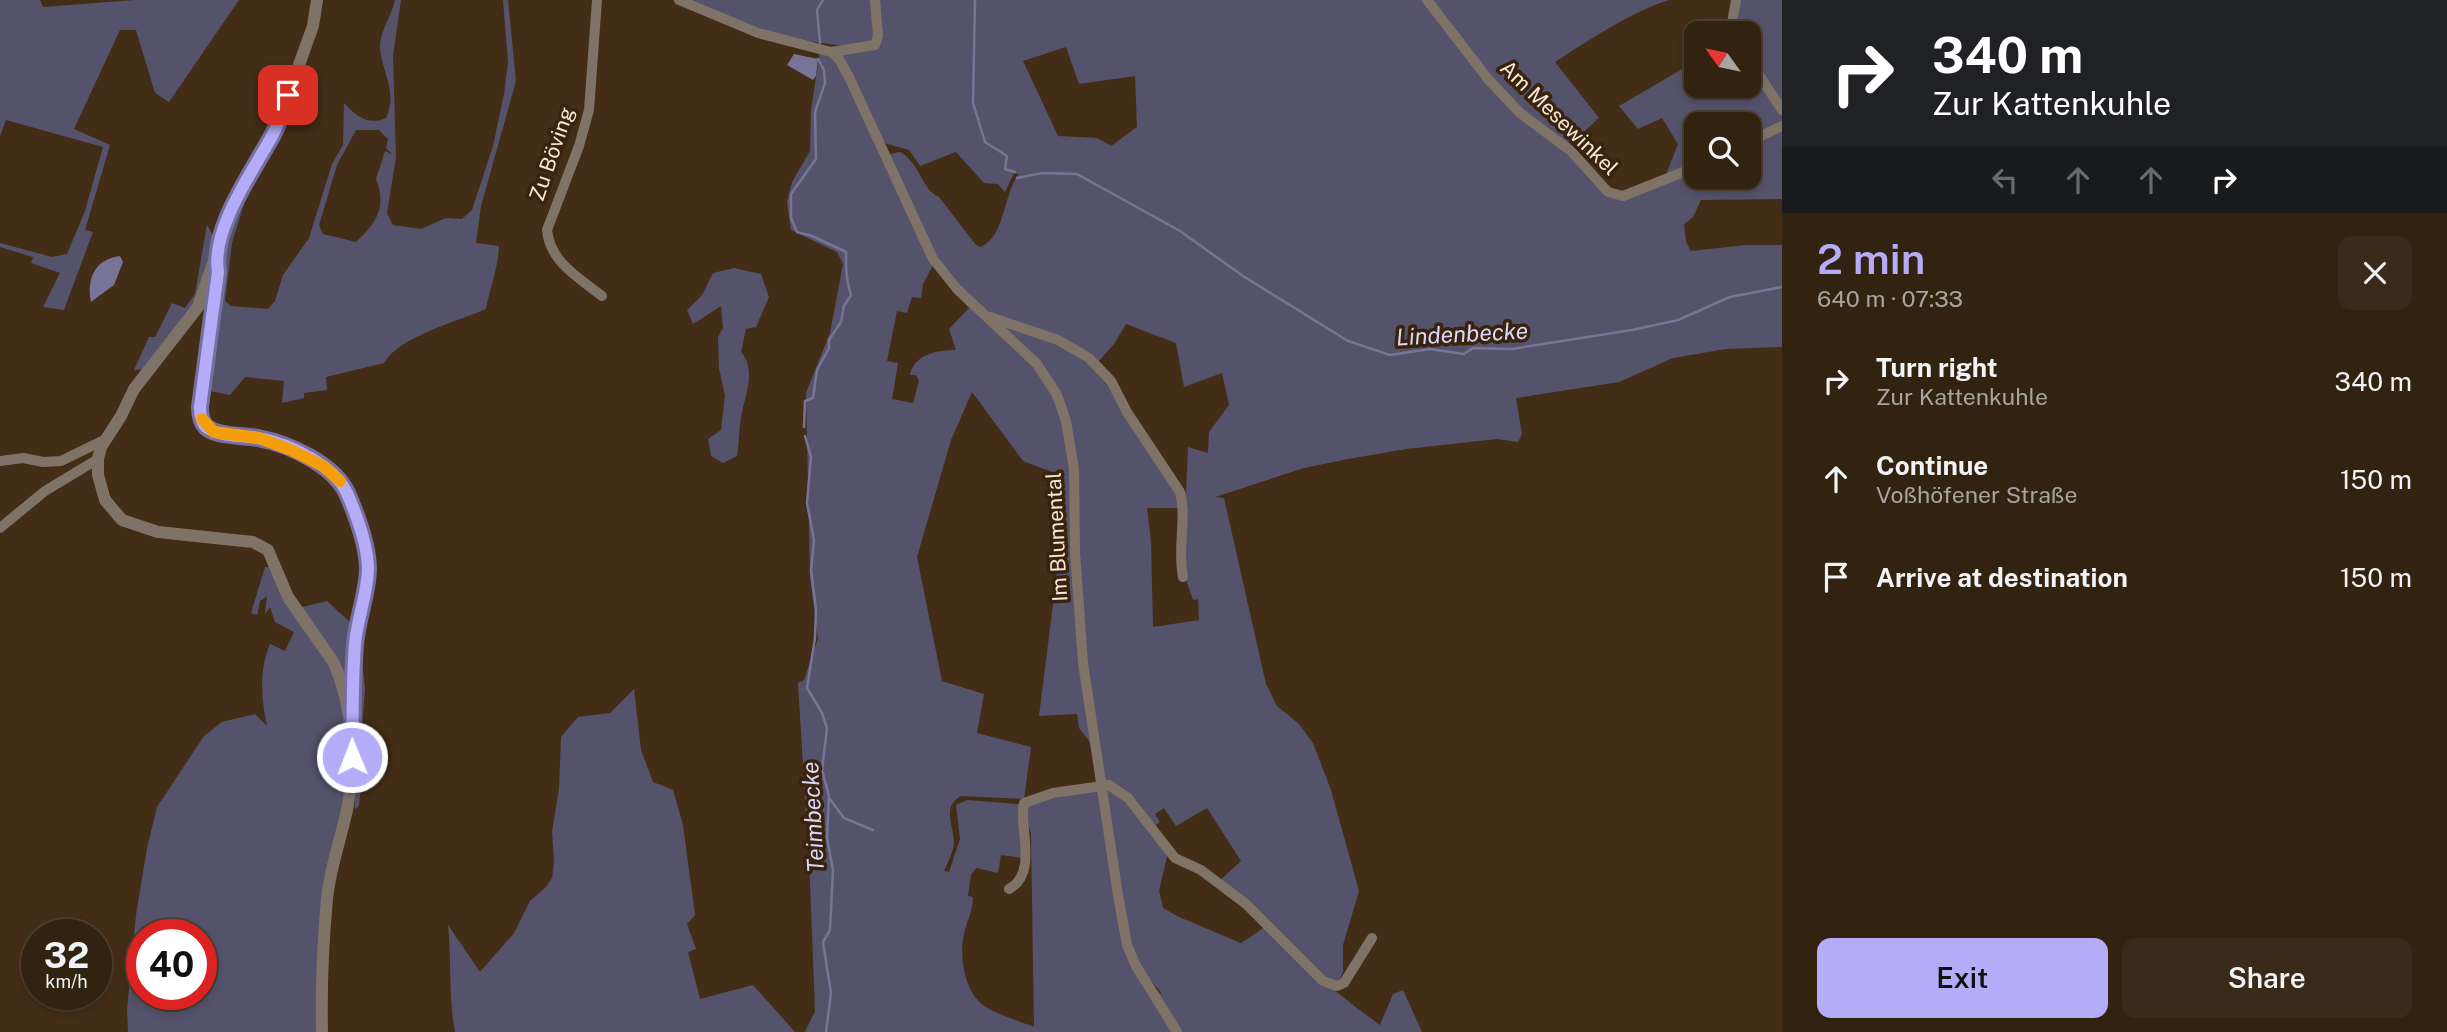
<!DOCTYPE html>
<html lang="en">
<head>
<meta charset="utf-8">
<style>
	:root { --surface:#322210; --page:#3a2a19; --text:#f1f3f6; --muted:#a8a49f; --line:#4d3f30; --accent:#b5acf8 }
	body { margin:0; font-family:"Public Sans",sans-serif; background:var(--page); color:var(--text); height:100vh; display:flex; flex-direction:column; font-size:26px; white-space:nowrap }
	* { box-sizing:border-box; margin:0 }
	p { font-size:23px; color:var(--muted) }
	.icon { flex:none; width:38px; height:38px; fill:none; stroke:currentColor; stroke-width:2; stroke-linecap:round; stroke-linejoin:round }
	.map { position:relative; flex:1; overflow:hidden }
	.panel { display:flex; flex-direction:column; background:var(--surface); width:665px }
	.panel>* { flex:none }
	.banner { background:#202124; color:#fff; overflow:hidden }
	.needle { width:46px; rotate:303deg }
	.buttons { position:absolute; left:1684px; top:21px; display:grid; gap:14px }
	.buttons a { display:grid; place-items:center; width:77px; height:77px; border-radius:14px; background:var(--surface); box-shadow:0 4px 10px #0003,0 0 0 2px var(--line); font-size:35px }
	.speed { position:absolute; left:21px; top:919px; display:flex; gap:14px; font-size:35px; font-weight:700; text-align:center }
	.speed>* { display:grid; place-content:center; width:91px; height:91px; border-radius:50%; background:var(--surface); box-shadow:0 4px 10px #0003,0 0 0 2px var(--line); line-height:1 }
	.speed small { font-size:18px; font-weight:400 }
	.speed .limit { border:10px solid #d22; background:#fff; color:#111 }
	.pin { position:absolute; display:grid; place-items:center; width:60px; height:60px; color:#fff; margin:-30px; border-radius:14px; box-shadow:0 4px 10px #0006 }
	.me { position:absolute; width:77px; margin:-38px; rotate:359deg; stroke-linejoin:round; filter:drop-shadow(0 0 5px #0008) }
	.turn { display:flex; align-items:center; gap:24px; height:147px; padding:0 35px; font-size:32px }
	.turn .icon { width:91px; height:91px; stroke-width:2.5 }
	.turn b { display:block; font-size:49px; line-height:60px }
	.lanes { display:flex; align-items:center; height:66px; padding:0 35px; background:#0003; justify-content:center; gap:35px; direction:ltr }
	.lanes .off { opacity:.35 }
	.round { display:grid; place-items:center; flex:none; width:74px; height:74px; border-radius:14px; background:var(--page) }
	.summary { display:flex; align-items:center; justify-content:space-between; height:119px; padding:0 35px }
	h1 { font-size:42px; font-weight:600; line-height:52px; color:var(--accent) }
	.cta { display:flex; gap:14px; margin-top:auto; padding:14px 35px }
	.cta a { flex:1; height:80px; border-radius:14px; background:var(--accent); color:#111; font-size:28px; font-weight:600; line-height:80px; text-align:center }
	.cta a+a { background:var(--page); color:var(--text) }
	ul { padding:0; list-style:none }
	li { display:flex; align-items:center; gap:21px; height:98px; padding:0 35px }
	li div { flex:1 }
	li b { display:block; font-size:26px }
	li em { font-style:normal }
	main { display:flex; flex:1; min-height:0 }
	.map>svg:first-child { display:block }
</style>
</head>
<body>
<main>
<div class="map">
<svg width="1782" height="1032" viewBox="0 0 1782 1032">
	<rect width="100%" height="100%" fill="#432d16"/>
	<g fill="#55536b" fill-rule="evenodd">
		<path d="M0 0H40L43 7 135 0H239L169 102 155 93 136 30H120L74 129 110 145 85 230 93 232 64 310 43 307 60 273 31 263 33 257 0 247V243L52 257 67 254 85 211 103 147 6 120 0 136Z"/>
		<path d="M395 0H401L393 56 396 157 387 213 393 225 421 229 446 218 462 219 472 210 493 146 504 94 508 62 503 0H508L516 81 481 206 476 243 499 246C498 269 490 287 486 309 459 321 398 337 384 363L326 377 327 390 304 393V398L282 403 284 381 245 377 230 395 205 390C214 325 215 235 251 181L232 243 225 301 231 306 268 309 275 301 283 275 309 238 332 164 343 145 344 103C356 116 368 126 386 118 398 91 382 73 380 48 379 33 392 15 395 0ZM356 130H379L388 139 386 148 393 155 385 151 376 179C387 207 377 222 356 242L323 234 319 225 337 165Z"/>
		<path d="M685 0H873L874 41 843 46 774 36Z"/>
		<path d="M877 0H1669C1629 13 1591 39 1555 62L1599 118 1568 146 1613 196 1669 178 1667 172 1678 144 1662 118 1638 129 1619 106 1696 61V86H1748V33H1737L1734 20 1740 0H1782V199L1701 200 1693 217 1684 224 1686 242 1691 251 1746 245H1782V347L1726 349 1673 358 1619 382 1516 398 1522 434 1518 442 1497 439 1406 449 1348 459 1304 468 1215 497 1224 498 1266 684 1277 706 1299 724 1313 743 1331 790 1359 891 1343 945V972L1337 985 1321 975 1218 882 1241 861 1207 808 1176 826 1164 808 1155 814 1160 822 1153 827 1104 779 1093 740 1090 742 1079 728 1077 714 1039 716 1063 525 1061 479 1052 472 1023 461 972 392 951 440 917 557 942 681 984 694 977 733 1031 747 1024 799 961 796C941 807 954 825 954 843 953 853 948 862 944 871L949 872 960 839 956 805 967 800 1019 804 1023 858 1001 855 998 873 976 868 971 875 968 896 973 897C973 913 965 924 963 939 960 960 965 991 983 1005 993 1013 1022 1022 1034 1027L1031 834 1025 813 1029 803 1098 789 1122 933 1176 1032H805L815 1011 810 882 798 683 804 680 818 639 810 576 806 393 830 333 843 264 837 252 791 230 787 202 792 182 810 151 811 110 820 51 837 61 933 265 923 284 921 298 912 297 907 313 897 311 887 361 898 363 892 399 913 403 919 381 916 375H910C914 354 938 350 956 350L949 329 969 308 955 293 958 287 933 253 889 157 890 154 900 152C921 163 921 190 939 197L976 245 981 247C1006 235 1003 194 1019 174L1014 173 1005 192 998 184 984 183 956 152 920 166 909 150 884 143 840 55 874 49ZM1066 47 1079 84 1135 76 1137 127 1111 146 1097 138 1058 136 1023 61ZM1696 124H1748V177H1696ZM1126 324 1176 343 1184 387 1222 373 1229 405 1209 432 1208 453 1188 447 1186 493 1098 362 1114 344ZM1147 508H1183L1186 580 1193 600 1198 599 1199 620 1153 627 1151 542Z"/>
		<path d="M207 225 218 244 195 308 145 369 134 370 149 337H155L172 303 185 308 195 294Z"/>
		<path d="M734 268 761 274 769 297 756 327 746 329 741 352C757 370 745 396 741 417 739 430 739 443 737 456L723 463 711 456 708 439 721 430 725 396 719 368 718 337 723 328 721 306 693 324 687 310 702 295 713 273Z"/>
		<path d="M265 567H271L335 674 350 739 318 1032H128L127 1010 136 915 147 848 157 807 204 736 222 722 255 714 267 726C261 698 259 670 270 644L285 651 294 632 275 622 270 607 265 614 267 596 260 601 257 615 251 613ZM142 934H201V994H142Z"/>
		<path d="M327 601 354 626 352 706 344 683 298 608Z"/>
		<path d="M360 639 365 689 362 731 365 746 359 806 355 809 354 729 359 701Z"/>
		<path d="M634 689 641 750 653 782 673 790 683 825 695 915 687 924 696 949 688 952 700 999 753 985 795 1032H455C448 996 452 961 448 925L480 972 514 933 530 901 545 888 552 878 554 862 552 832 559 788 561 737 578 717 610 713Z"/>
		<path d="M1104 790H1115L1168 852 1159 891 1163 908 1179 917 1241 943 1268 925C1304 967 1336 993 1380 1025L1393 994 1403 990 1422 1032H1180L1149 982 1162 995 1161 992 1142 972 1131 949Z"/>
	</g>
	<g fill="#777497">
		<path d="M794 54 818 59 816 76 813 80 787 65Z"/>
		<path d="M120 256 123 262 114 285 91 302C86 279 95 259 120 256Z"/>
	</g>
	<g fill="none" stroke-linecap="round" stroke-linejoin="round">
		<g stroke="#777497" stroke-width="2.5">
			<path d="M975 0 973 103 985 142 1007 156 1005 169 1015 172"/>
			<path d="M820 43 817 10 823 0"/>
			<path d="M1017 178 1043 173 1077 174 1180 231 1243 276 1348 341 1390 355 1430 349 1464 354 1473 348 1512 349 1632 330 1678 320 1730 297 1782 287"/>
			<path d="M804 427 805 401 813 398 817 370 829 348V340L841 322 844 306 851 295C846 281 846 267 846 252L812 236 797 232 791 218V194L816 159 815 112 825 83 824 70 818 59"/>
			<path d="M805 436 811 457 807 503 814 540 811 571 816 609 815 638 807 688 822 713 827 728 822 770 829 796 827 838 833 870 830 930 823 942 831 993 826 1032"/>
			<path d="M829 798 844 818 873 830"/>
		</g>
		<g stroke="#7f7368" stroke-width="10">
			<path d="M597 0 589 110 579 146 547 230C550 262 578 277 602 296"/>
			<path d="M679 0 758 33 831 52 839 59 849 77 933 259 957 289 1037 364 1057 395 1066 421 1074 469 1075 552 1083 663 1118 895 1127 945 1136 966 1177 1032"/>
			<path d="M1427 0 1488 79 1520 113 1571 151 1608 192 1623 196 1696 167"/>
			<path d="M1735 33 1732 23 1736 0"/>
			<path d="M831 52 875 45 878 36 875 0"/>
			<path d="M1748 58 1782 110"/>
			<path d="M1748 142 1782 126"/>
			<path d="M216 260 218 272 200 407C201 416 202 425 211 430 223 437 243 436 258 438 284 443 320 459 338 479 353 496 370 551 367 574 365 597 358 619 356 642 353 669 357 696 351 722"/>
			<path d="M990 317 1058 340 1089 358 1111 381 1127 412 1180 492C1187 518 1177 548 1183 577"/>
			<path d="M0 461 23 458 43 462 61 461 104 440"/>
			<path d="M0 528 45 491 98 459"/>
			<path d="M1009 889C1039 873 1018 825 1024 803L1053 793 1109 785 1128 798 1175 858 1201 870 1246 904 1323 981 1337 986 1344 983 1372 938"/>
		</g>
		<path stroke="#7f7368" stroke-width="12" d="M317 0 313 26 274 134 235 199 198 307 134 389 121 416 101 447 98 459V475L105 500 122 520 158 532 253 542 268 550 288 597 334 663C353 707 356 758 348 805 342 836 330 867 327 899 323 942 321 988 322 1032"/>
	</g>
	<g fill="none" stroke-linecap="round" stroke-linejoin="round">
		<g stroke="#7670a1" stroke-width="18">
			<path id="route" d="M288 95C283 109 279 124 272 136 252 173 211 229 218 272L200 407C200 414 201 422 206 427 218 437 243 435 258 438 289 444 333 464 347 493 357 516 368 545 368 570 367 595 357 620 355 644 352 682 353 719 352 757"/>
		</g>
		<use href="#route" stroke="#b5acf8" stroke-width="12"/>
		<path stroke="#f59e0b" stroke-width="12" d="M202 419 214 432 259 438 291 450 323 466 340 481"/>
	</g>
	<g text-anchor="middle" stroke-width="7" stroke-linejoin="round" paint-order="stroke">
		<g font-size="21" fill="#f5e6d8" stroke="#39230c">
			<text transform="translate(1559 118) rotate(44)" y="7">Am Mesewinkel</text>
			<text transform="translate(552 154) rotate(-71)" y="7">Zu Böving</text>
			<text transform="translate(1057 537) rotate(-93)" y="7">Im Blumental</text>
		</g>
		<g font-size="23" font-style="italic" fill="#dbd7fc" stroke="#39230c">
			<text transform="translate(1462 334) rotate(-3)" y="8">Lindenbecke</text>
			<text transform="translate(813 817) rotate(-93)" y="8">Teimbecke</text>
		</g>
	</g>
</svg>
<div class="buttons">
<a><svg class="needle" viewBox="-14 -14 28 28"><path d="M0-13l5 13h-10z" fill="#e53935"/><path d="M0 13l5-13h-10z" fill="#a8a49f"/></svg></a>
<a><svg class="icon" aria-label="search" viewBox="0 0 24 24"><circle cx="10" cy="10" r="6"/><path d="M15 15l6 6"/></svg></a>
</div>
<div class="speed"><div>32<small>km/h</small></div><div class="limit">40</div></div>
<div class="pin" style="left:288px;top:95px;background:#d93025"><svg class="icon" aria-label="arrive" viewBox="0 0 24 24"><path d="M6 21V4h12l-3 4 3 4H6"/></svg></div>
<svg class="me" style="left:352px;top:757px" viewBox="-20 -20 40 40"><circle r="17" fill="#b5acf8" stroke="#fff" stroke-width="3"/><path d="M0-11L8 9 0 5-8 9z" fill="#fff"/></svg>
</div>
<section class="panel">
<div class="banner">
<div class="turn"><svg class="icon" aria-label="right" viewBox="0 0 24 24"><path d="M7 20v-9h11M14 6l5 5-5 5"/></svg><div><b>340 m</b>Zur Kattenkuhle</div></div>
<div class="lanes"><svg class="icon off" aria-label="left" viewBox="0 0 24 24"><path d="M17 20v-9H6M10 6l-5 5 5 5"/></svg><svg class="icon off" aria-label="ahead" viewBox="0 0 24 24"><path d="M12 20V5M6 11l6-6 6 6"/></svg><svg class="icon off" aria-label="ahead" viewBox="0 0 24 24"><path d="M12 20V5M6 11l6-6 6 6"/></svg><svg class="icon" aria-label="right" viewBox="0 0 24 24"><path d="M7 20v-9h11M14 6l5 5-5 5"/></svg></div>
</div>
<div class="summary"><div><h1>2 min</h1><p>640 m · 07:33</p></div><a class="round"><svg class="icon" aria-label="close" viewBox="0 0 24 24"><path d="M6 6l12 12M18 6L6 18"/></svg></a></div>
<ul>
<li><svg class="icon" aria-label="right" viewBox="0 0 24 24"><path d="M7 20v-9h11M14 6l5 5-5 5"/></svg><div><b>Turn right</b><p>Zur Kattenkuhle</p></div><em>340 m</em></li>
<li><svg class="icon" aria-label="ahead" viewBox="0 0 24 24"><path d="M12 20V5M6 11l6-6 6 6"/></svg><div><b>Continue</b><p>Voßhöfener Straße</p></div><em>150 m</em></li>
<li><svg class="icon" aria-label="arrive" viewBox="0 0 24 24"><path d="M6 21V4h12l-3 4 3 4H6"/></svg><div><b>Arrive at destination</b></div><em>150 m</em></li>
</ul>
<div class="cta"><a>Exit</a><a>Share</a></div>
</section>
</main>
</body>
</html>
